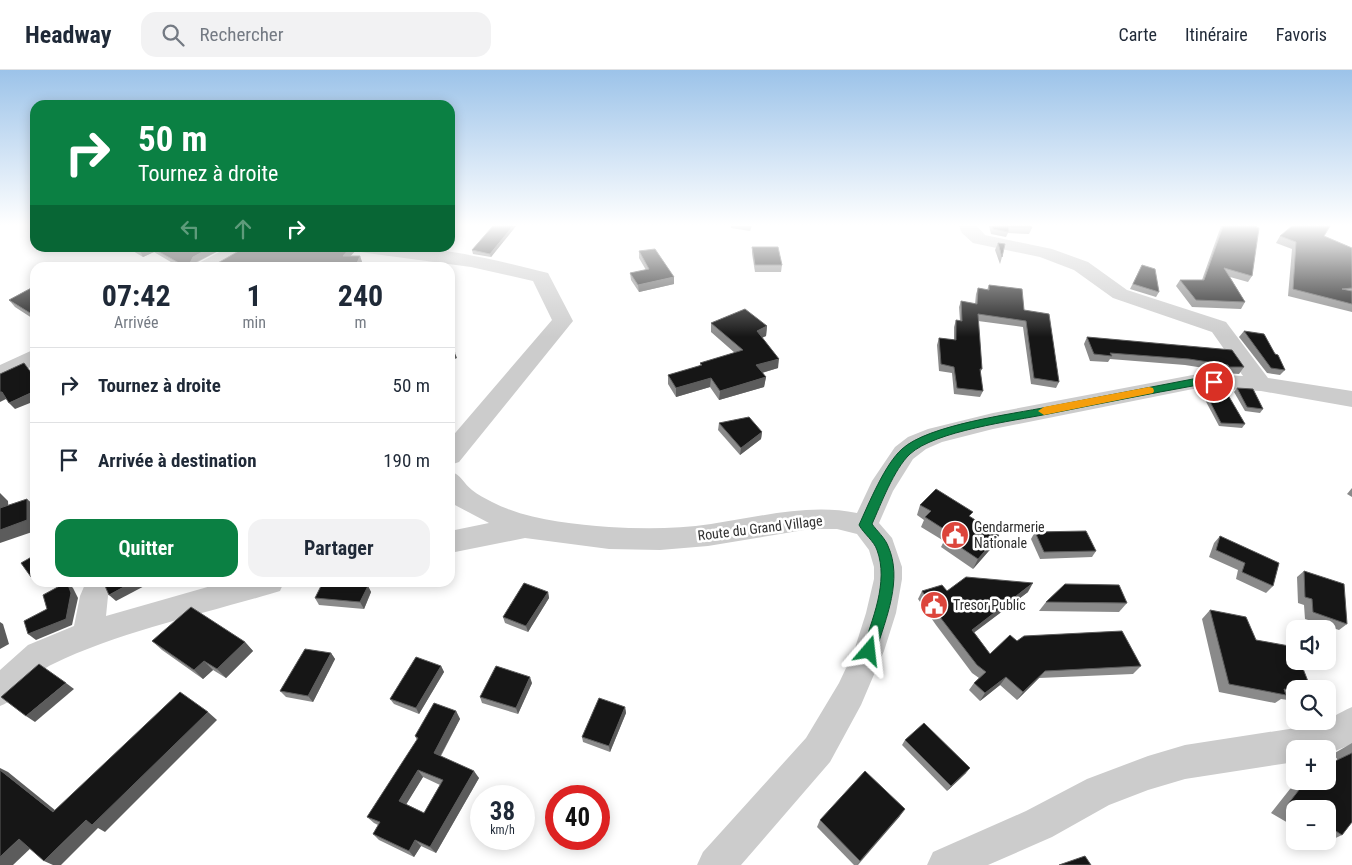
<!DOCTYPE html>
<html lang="fr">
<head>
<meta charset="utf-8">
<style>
	:root { --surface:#fff; --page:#f2f2f3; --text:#1f2937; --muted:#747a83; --line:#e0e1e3; --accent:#0b8043 }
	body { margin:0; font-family:"Roboto Condensed",sans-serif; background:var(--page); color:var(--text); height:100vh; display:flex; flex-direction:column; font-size:19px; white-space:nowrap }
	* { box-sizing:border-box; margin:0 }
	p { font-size:16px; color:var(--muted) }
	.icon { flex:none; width:28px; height:28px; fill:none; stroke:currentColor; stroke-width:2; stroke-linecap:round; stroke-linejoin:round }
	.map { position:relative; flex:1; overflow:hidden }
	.details { position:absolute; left:30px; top:192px; width:425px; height:325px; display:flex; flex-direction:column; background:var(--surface); border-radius:15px; box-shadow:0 2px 12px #0003 }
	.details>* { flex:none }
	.guide { position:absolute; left:30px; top:30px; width:425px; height:152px; border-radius:15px; box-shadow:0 2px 12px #0003; background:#0b8043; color:#fff; overflow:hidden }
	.tools { position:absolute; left:1286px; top:550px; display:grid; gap:10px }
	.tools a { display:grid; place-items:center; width:50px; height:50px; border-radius:10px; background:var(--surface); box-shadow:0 2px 12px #0003; font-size:25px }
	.speed { position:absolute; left:470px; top:715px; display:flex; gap:10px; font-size:25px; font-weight:700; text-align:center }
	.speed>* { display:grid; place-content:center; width:65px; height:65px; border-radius:50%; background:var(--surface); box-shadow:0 2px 12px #0003; line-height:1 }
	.speed small { font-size:12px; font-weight:400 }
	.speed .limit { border:8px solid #d22; background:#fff; color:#111 }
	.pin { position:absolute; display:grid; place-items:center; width:42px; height:42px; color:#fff; margin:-21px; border:2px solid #fff; border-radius:50%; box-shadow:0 1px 5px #0007 }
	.me { position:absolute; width:55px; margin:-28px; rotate:17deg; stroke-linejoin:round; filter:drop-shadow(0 0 4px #0008) }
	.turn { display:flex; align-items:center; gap:18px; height:105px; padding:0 25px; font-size:22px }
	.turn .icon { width:65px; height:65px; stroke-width:2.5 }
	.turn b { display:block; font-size:35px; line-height:42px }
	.lanes { display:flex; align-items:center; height:48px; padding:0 25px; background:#0003; justify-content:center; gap:25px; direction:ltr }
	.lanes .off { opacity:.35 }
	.eta { display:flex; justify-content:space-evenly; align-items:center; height:85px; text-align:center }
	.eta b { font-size:30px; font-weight:700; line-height:35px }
	.action { display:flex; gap:10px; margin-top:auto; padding:10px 25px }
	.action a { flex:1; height:58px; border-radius:15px; background:var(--accent); color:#fff; font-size:20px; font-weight:700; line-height:58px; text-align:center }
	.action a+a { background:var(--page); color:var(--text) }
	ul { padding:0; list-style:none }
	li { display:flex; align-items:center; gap:15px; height:75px; padding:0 25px; border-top:1px solid var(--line) }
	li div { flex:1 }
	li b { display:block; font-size:19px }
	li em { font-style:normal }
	header { display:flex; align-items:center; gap:30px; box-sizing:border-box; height:70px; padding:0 25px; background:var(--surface); border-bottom:1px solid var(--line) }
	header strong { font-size:24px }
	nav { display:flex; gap:28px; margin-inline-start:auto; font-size:18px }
	.search { width:350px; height:45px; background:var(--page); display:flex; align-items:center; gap:12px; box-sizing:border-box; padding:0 18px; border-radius:15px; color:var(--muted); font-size:19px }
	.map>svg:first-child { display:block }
</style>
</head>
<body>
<header>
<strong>Headway</strong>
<div class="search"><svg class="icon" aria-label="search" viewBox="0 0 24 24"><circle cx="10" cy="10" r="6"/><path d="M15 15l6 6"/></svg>Rechercher</div>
<nav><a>Carte</a><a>Itinéraire</a><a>Favoris</a></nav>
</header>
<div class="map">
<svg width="1352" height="795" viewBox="0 0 1352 795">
	<rect width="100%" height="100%" fill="#fff"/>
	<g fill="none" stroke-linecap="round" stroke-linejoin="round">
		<g fill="#ccc" fill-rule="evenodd">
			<path d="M959 156H977L985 165 1052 179 1088 192 1127 220 1226 252 1268 308 1352 321V337L1261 321 1198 318 993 359 942 372 926 379 913 389 893 421 879 453 892 468 902 497V509L896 543 884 581 861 635 830 692 741 795H697L703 782 806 668 839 613 854 581 866 543 874 509V497L869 480 857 464 837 459H810L708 476 660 480 609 479 525 468 450 483V461L489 453 453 434 450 430V401C462 405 463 413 472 420 478 425 485 428 492 432 527 450 570 454 609 457 643 459 678 459 711 454 759 447 809 433 857 443L872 411 895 377 908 367 928 359 993 343 1198 304 1243 306 1212 262 1113 228 1074 200 1040 187 973 173 962 163Z"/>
			<path d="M227 178H249L246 182 219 198H195L197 194Z"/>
			<path d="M358 178C414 170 493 189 548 203L573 251 459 392 450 395V369L552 250 533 211 471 197 367 183 361 182Z"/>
			<path d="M35 279V295L0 311V295Z"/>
			<path d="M86 512H115L108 526 106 546 225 512H284L280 521 270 524C199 545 119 562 53 594 33 603 23 627 0 636V600L28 575 74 556 80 526Z"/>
			<path d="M1352 637V674L1328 684V679H1295V692L1185 709 1148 720 1109 735 1052 767 988 795H927L933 782 1026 741 1087 709 1148 686 1185 675 1315 655C1329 650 1338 643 1352 637Z"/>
		</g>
	</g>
	<g fill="#8a8a8a" fill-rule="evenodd">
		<path d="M493 156H516L491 187 473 184 472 180Z"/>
		<path d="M731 156H752L750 161 731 158Z"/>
		<path d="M989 156H1031L1032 158 1029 164 1008 163 1006 167 991 164Z"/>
		<path d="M1221 156H1257L1252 206 1248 212 1230 207 1245 232 1241 239 1192 237 1176 216 1180 210H1202Z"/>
		<path d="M1280 166H1324L1352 178V242L1288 226 1292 179 1276 173Z"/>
		<path d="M998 173 1002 187 1000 194 995 180Z"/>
		<path d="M752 177 782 195 781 202H755L752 184Z"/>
		<path d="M128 178H224L196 193 216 194 292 179 311 180 320 179 321 178H358L350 186H360L362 192 360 198H181L154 182 143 187Z"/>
		<path d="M639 181 674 207V214L639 222 631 210 630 203 646 200 639 188Z"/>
		<path d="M1142 195 1159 222 1156 227 1130 219Z"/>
		<path d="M989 215 1024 240 1059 312 1056 318 1031 314 1023 257 978 251 982 299 980 303 983 321 980 327 954 324 952 303 939 301 937 275 939 268 954 270V257L956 250 960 251 959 237 961 231 975 234 976 224 978 218 987 220Z"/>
		<path d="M35 216V250L15 237 9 230Z"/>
		<path d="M711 253 767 256 766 266 762 268 778 298 762 303 766 307 764 317 719 330 710 317 676 327 668 314V305L700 296V293L735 283 711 262Z"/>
		<path d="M1244 261 1275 284 1285 300 1280 305 1267 303 1239 267Z"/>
		<path d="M1087 267 1244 297 1239 304 1225 303 1223 301 1185 295 1110 289 1108 292 1090 291 1084 274Z"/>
		<path d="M1237 318 1263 339 1260 343 1245 341 1234 322Z"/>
		<path d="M1205 322 1245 354 1242 358 1219 356 1203 326Z"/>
		<path d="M719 353 762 362 761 369 740 385 718 360Z"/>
		<path d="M1352 418V427L1347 424Z"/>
		<path d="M920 435 970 447 994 475 973 499 941 477 944 471 921 457 924 450 917 445Z"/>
		<path d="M1035 462 1096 481 1092 487 1040 489 1031 469Z"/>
		<path d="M1220 466 1273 516 1266 523 1236 509 1238 500 1209 487 1214 473Z"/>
		<path d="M1304 501 1347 554 1339 560 1305 549 1304 535 1298 533 1297 507Z"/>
		<path d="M368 516 371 522 364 539 319 535 315 528Z"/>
		<path d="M922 521 1028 522 974 562 990 584 1017 571 1141 596 1133 604 1039 608 1017 630 1000 615 980 631 969 620 974 613 979 608 972 603 936 555 918 529Z"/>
		<path d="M548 522 549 528 528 562 505 553 503 547Z"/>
		<path d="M1046 532 1127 533 1119 542 1039 541Z"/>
		<path d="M1210 540 1256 570 1295 619V631L1281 629 1275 633 1219 622 1202 549Z"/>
		<path d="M152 571 245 572 253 581 226 608 213 600 203 609 162 580Z"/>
		<path d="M331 583 335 589 313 632 286 627 280 621Z"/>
		<path d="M441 596 444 602 419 644 394 634 390 629Z"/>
		<path d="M532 613 518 644 482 633 480 627Z"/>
		<path d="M625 637 626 643 610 682 583 672 582 667Z"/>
		<path d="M456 641 460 649 441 686 479 708 436 783 421 776 414 787 379 770 373 764 378 755 374 753 367 747 417 670 415 666ZM423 707 440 715 424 743 406 734Z"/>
		<path d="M905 670 966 703 947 721 902 675Z"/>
		<path d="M1352 673V752L1342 765 1323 774 1319 771H1328V739H1295V757L1271 743 1290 719 1302 711H1328V695L1338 690 1333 684Z"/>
		<path d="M900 746 858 795H854L817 757 820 750Z"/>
	</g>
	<g fill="#5c5c5c">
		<path d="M513 156H516L491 187 490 184Z"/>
		<path d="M149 178H151L154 182 143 187 140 181Z"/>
		<path d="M210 178H224L196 192 194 198 190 193 193 187Z"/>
		<path d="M350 178H358L345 192 343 186Z"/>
		<path d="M360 186 362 192 360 198H355Z"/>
		<path d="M674 207V214L639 222 638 215Z"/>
		<path d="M767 256 766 266 756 270 757 261Z"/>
		<path d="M455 283 457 288 450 291V285Z"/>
		<path d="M779 289 778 298 755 305 756 295Z"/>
		<path d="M766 307 764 317 719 330 720 321Z"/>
		<path d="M711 308 710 317 676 327V318Z"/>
		<path d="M35 321V331L15 339 9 333Z"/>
		<path d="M0 322H2L8 328 0 332Z"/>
		<path d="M762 362 761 369 740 385 741 378Z"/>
		<path d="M0 423 8 431 9 448 0 439Z"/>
		<path d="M27 429 35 436V461L0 473V460Z"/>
		<path d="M999 465 994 475 973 499 978 489Z"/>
		<path d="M35 505V510L31 507Z"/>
		<path d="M67 512 73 518 78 528 72 555 36 570 28 564Z"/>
		<path d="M133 512H152L116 531 109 525Z"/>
		<path d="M1033 513 1028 522 967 568 972 560Z"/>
		<path d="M368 516 371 522 364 539 360 532Z"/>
		<path d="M548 522 549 528 528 562 526 556Z"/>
		<path d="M0 552 3 554 9 574 0 579Z"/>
		<path d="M245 572 253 581 226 608 217 599Z"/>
		<path d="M331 583 335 589 313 632 308 626Z"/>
		<path d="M204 591 213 600 203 609 194 600Z"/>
		<path d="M441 596 444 602 419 644 416 638Z"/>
		<path d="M1045 601 1039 608 1017 630 1023 622Z"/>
		<path d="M530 607 532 613 518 644 516 638Z"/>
		<path d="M1006 607 1000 615 980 631 985 623Z"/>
		<path d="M66 613 74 619 35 652 26 646Z"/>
		<path d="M625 637 626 643 610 682 609 676Z"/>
		<path d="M456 641 460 649 438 690 434 683Z"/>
		<path d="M208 642 217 650 105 762 98 758 61 795H53L44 791 86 750Z"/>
		<path d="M0 698 8 702 66 749 53 742 0 700Z"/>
		<path d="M970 698 966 703 947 721 951 716Z"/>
		<path d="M418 700 423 707 404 738 399 731Z"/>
		<path d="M474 701 479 708 436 783 430 777Z"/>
		<path d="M905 739 900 746 857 795 860 791Z"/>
		<path d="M19 769 34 775 13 795H0V787Z"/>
		<path d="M415 770 421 776 414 787 409 781Z"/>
	</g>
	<g fill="#161616" stroke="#5c5c5c" fill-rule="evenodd">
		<path d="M493 156H513L490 184 472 180Z"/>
		<path d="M992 156H1031L1032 158 1009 157 1008 162 993 159Z"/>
		<path d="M1223 156H1257L1256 157 1259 158 1252 206 1224 198 1245 232 1196 230 1180 210H1204Z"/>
		<path d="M1292 156H1330L1324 166 1352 178V218L1342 219 1352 221V234L1293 219 1296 172 1280 166Z"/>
		<path d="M998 173 1005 174 1002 187Z"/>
		<path d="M752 177H778L782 195H755Z"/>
		<path d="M134 178H149L140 181Z"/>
		<path d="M152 178H210L193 187 190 193 216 194 244 178H287L292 179 293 178H303L311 180 315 178 320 179 321 178H350L343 186H360L355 198H309L307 195 303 198H188Z"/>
		<path d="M655 179 674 207 638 215 630 203 649 199 639 181Z"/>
		<path d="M74 193 82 198H64Z"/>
		<path d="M1142 195 1155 199 1159 222 1133 214Z"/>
		<path d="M989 215 1022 219 1024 240 1049 244 1059 312 1034 308 1026 251 978 244 982 299H980L983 321 957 318 954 297 941 294 939 268 956 270V250L962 251 961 231 977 234 978 218 989 220Z"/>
		<path d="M35 216V246L9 230Z"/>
		<path d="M745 239 767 256 757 261 779 289 756 295 766 307 720 321 711 308 676 318 668 305 702 295 700 293 743 280 711 253Z"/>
		<path d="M1244 261 1264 264 1275 284 1278 285 1285 300 1271 298Z"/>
		<path d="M1087 267 1232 280 1244 297H1229L1228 295 1189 289 1110 283 1112 286 1094 284Z"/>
		<path d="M450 276 455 283 450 285Z"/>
		<path d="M24 293 35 308V321L9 333 2 322H0V304Z"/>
		<path d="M1237 318 1253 319 1263 339 1247 337Z"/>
		<path d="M1205 322 1228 325 1245 354 1221 353Z"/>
		<path d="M749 347 762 362 741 378 719 353Z"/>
		<path d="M936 419 973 442 969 446 999 465 978 489 945 467 950 463 925 447 931 441 920 435Z"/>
		<path d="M27 429V450L0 460V438Z"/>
		<path d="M1086 461 1096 481 1044 482 1035 462Z"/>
		<path d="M1220 466 1279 493 1273 516 1242 502 1245 493 1216 480Z"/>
		<path d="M35 485V505L31 507 21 493Z"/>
		<path d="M1304 501 1344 514 1347 554 1313 542 1312 529 1305 527Z"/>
		<path d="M966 507 1033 513 972 560 990 584 1010 565 1017 571 1024 566 1122 561 1141 596 1045 601 1023 622 1006 607 985 623 974 613 986 602 977 595 940 547 922 521 942 515 947 521Z"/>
		<path d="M67 512 71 523 66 549 28 564 24 551 47 539 43 525Z"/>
		<path d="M107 512H133L109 525 105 516Z"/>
		<path d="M323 512H330L368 516 360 532 315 528Z"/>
		<path d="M524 513 548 522 526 556 503 547Z"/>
		<path d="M1065 514 1119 515 1127 533 1046 532Z"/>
		<path d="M191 537 245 572 217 599 204 591 194 600 152 571Z"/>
		<path d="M1210 540 1246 547 1256 570 1295 577V591H1300L1311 619H1295V621L1284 619 1286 625 1229 614Z"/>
		<path d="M305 579 331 583 308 626 280 621Z"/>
		<path d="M416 587 441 596 416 638 390 629Z"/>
		<path d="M39 594 66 613 26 646 1 627Z"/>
		<path d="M496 596 530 607 516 638 480 627Z"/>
		<path d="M180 622 208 642 92 755 86 750 44 791 19 769 0 787V700L53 742Z"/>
		<path d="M599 628 625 637 609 676 582 667Z"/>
		<path d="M434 633 456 641 434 683 474 701 430 777 415 770 409 781 373 764 380 752 367 747 418 668 415 666ZM418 700 443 710 424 743 399 731Z"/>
		<path d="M924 653 970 698 951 716 905 670Z"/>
		<path d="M1352 683V752L1342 765 1328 756V739H1297L1288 734 1306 711H1328V696L1333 692Z"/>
		<path d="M865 701 905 739 860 791 820 750Z"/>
		<path d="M1085 786 1091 795H1059Z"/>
	</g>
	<linearGradient id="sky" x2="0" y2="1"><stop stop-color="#9cc3e9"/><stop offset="0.58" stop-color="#fff"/><stop offset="1" stop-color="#fff" stop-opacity="0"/></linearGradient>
	<rect width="1352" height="267" fill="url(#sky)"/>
	<path fill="#0b8043" stroke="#07532c" d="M1198 308H1214L1219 312 1214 315H1198C1148 324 1098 334 1048 344 1013 351 935 361 910 384 894 399 881 434 872 454 877 461 885 468 888 476 903 509 886 548 876 581L874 585 869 587 864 585 862 581C872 550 889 512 877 480 874 471 864 464 859 455 869 433 885 394 902 379 928 355 1012 344 1048 337 1098 327 1148 318 1198 308Z"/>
	<path fill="#f59e0b" d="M1149 317 1153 318 1154 321 1153 323 1044 345 1038 341 1044 337Z"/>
	<defs>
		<g id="civic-disc" transform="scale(1.4375)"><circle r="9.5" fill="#dc453b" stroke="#fff"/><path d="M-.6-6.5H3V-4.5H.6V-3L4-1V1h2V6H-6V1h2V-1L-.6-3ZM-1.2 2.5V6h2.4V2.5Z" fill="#fff"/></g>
	</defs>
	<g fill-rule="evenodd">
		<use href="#civic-disc" x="955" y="465"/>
		<use href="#civic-disc" x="934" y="535"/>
	</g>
	<g text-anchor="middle" stroke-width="5" stroke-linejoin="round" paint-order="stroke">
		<g font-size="14" fill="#2f2f2f" stroke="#fff" text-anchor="start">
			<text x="974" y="462">Gendarmerie<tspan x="974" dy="16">Nationale</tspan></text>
			<text x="953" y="540">Tresor Public</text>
		</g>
		<g font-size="14" fill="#2f2f2f" stroke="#fff">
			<text transform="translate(760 458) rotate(-7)" y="5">Route du Grand Village</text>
		</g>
	</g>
</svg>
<div class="tools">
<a><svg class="icon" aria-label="sound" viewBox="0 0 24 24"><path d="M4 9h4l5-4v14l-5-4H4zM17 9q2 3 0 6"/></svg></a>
<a><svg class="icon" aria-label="search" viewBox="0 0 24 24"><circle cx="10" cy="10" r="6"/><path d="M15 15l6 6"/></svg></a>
<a>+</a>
<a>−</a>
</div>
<div class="speed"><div>38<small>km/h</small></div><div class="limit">40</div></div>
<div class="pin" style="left:1214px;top:312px;background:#d93025"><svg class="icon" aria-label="arrive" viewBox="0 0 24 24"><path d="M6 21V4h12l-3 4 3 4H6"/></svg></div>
<svg class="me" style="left:869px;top:581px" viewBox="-20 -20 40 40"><path d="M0-17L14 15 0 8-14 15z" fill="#0b8043" stroke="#fff" stroke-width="4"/></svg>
<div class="guide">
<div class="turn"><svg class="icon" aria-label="right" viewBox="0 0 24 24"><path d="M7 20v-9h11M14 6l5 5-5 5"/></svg><div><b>50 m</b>Tournez à droite</div></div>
<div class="lanes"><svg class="icon off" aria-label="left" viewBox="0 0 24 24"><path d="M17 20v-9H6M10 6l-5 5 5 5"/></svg><svg class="icon off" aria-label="ahead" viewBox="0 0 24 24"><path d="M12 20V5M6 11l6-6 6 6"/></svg><svg class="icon" aria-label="right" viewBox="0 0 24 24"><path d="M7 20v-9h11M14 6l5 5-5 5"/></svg></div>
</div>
<section class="details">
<div class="eta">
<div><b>07:42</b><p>Arrivée</p></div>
<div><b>1</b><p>min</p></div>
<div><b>240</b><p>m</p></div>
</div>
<ul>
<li><svg class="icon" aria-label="right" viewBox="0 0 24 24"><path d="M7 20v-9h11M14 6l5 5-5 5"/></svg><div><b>Tournez à droite</b></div><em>50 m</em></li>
<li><svg class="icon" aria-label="arrive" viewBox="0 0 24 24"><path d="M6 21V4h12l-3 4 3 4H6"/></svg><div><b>Arrivée à destination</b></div><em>190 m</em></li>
</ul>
<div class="action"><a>Quitter</a><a>Partager</a></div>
</section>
</div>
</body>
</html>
